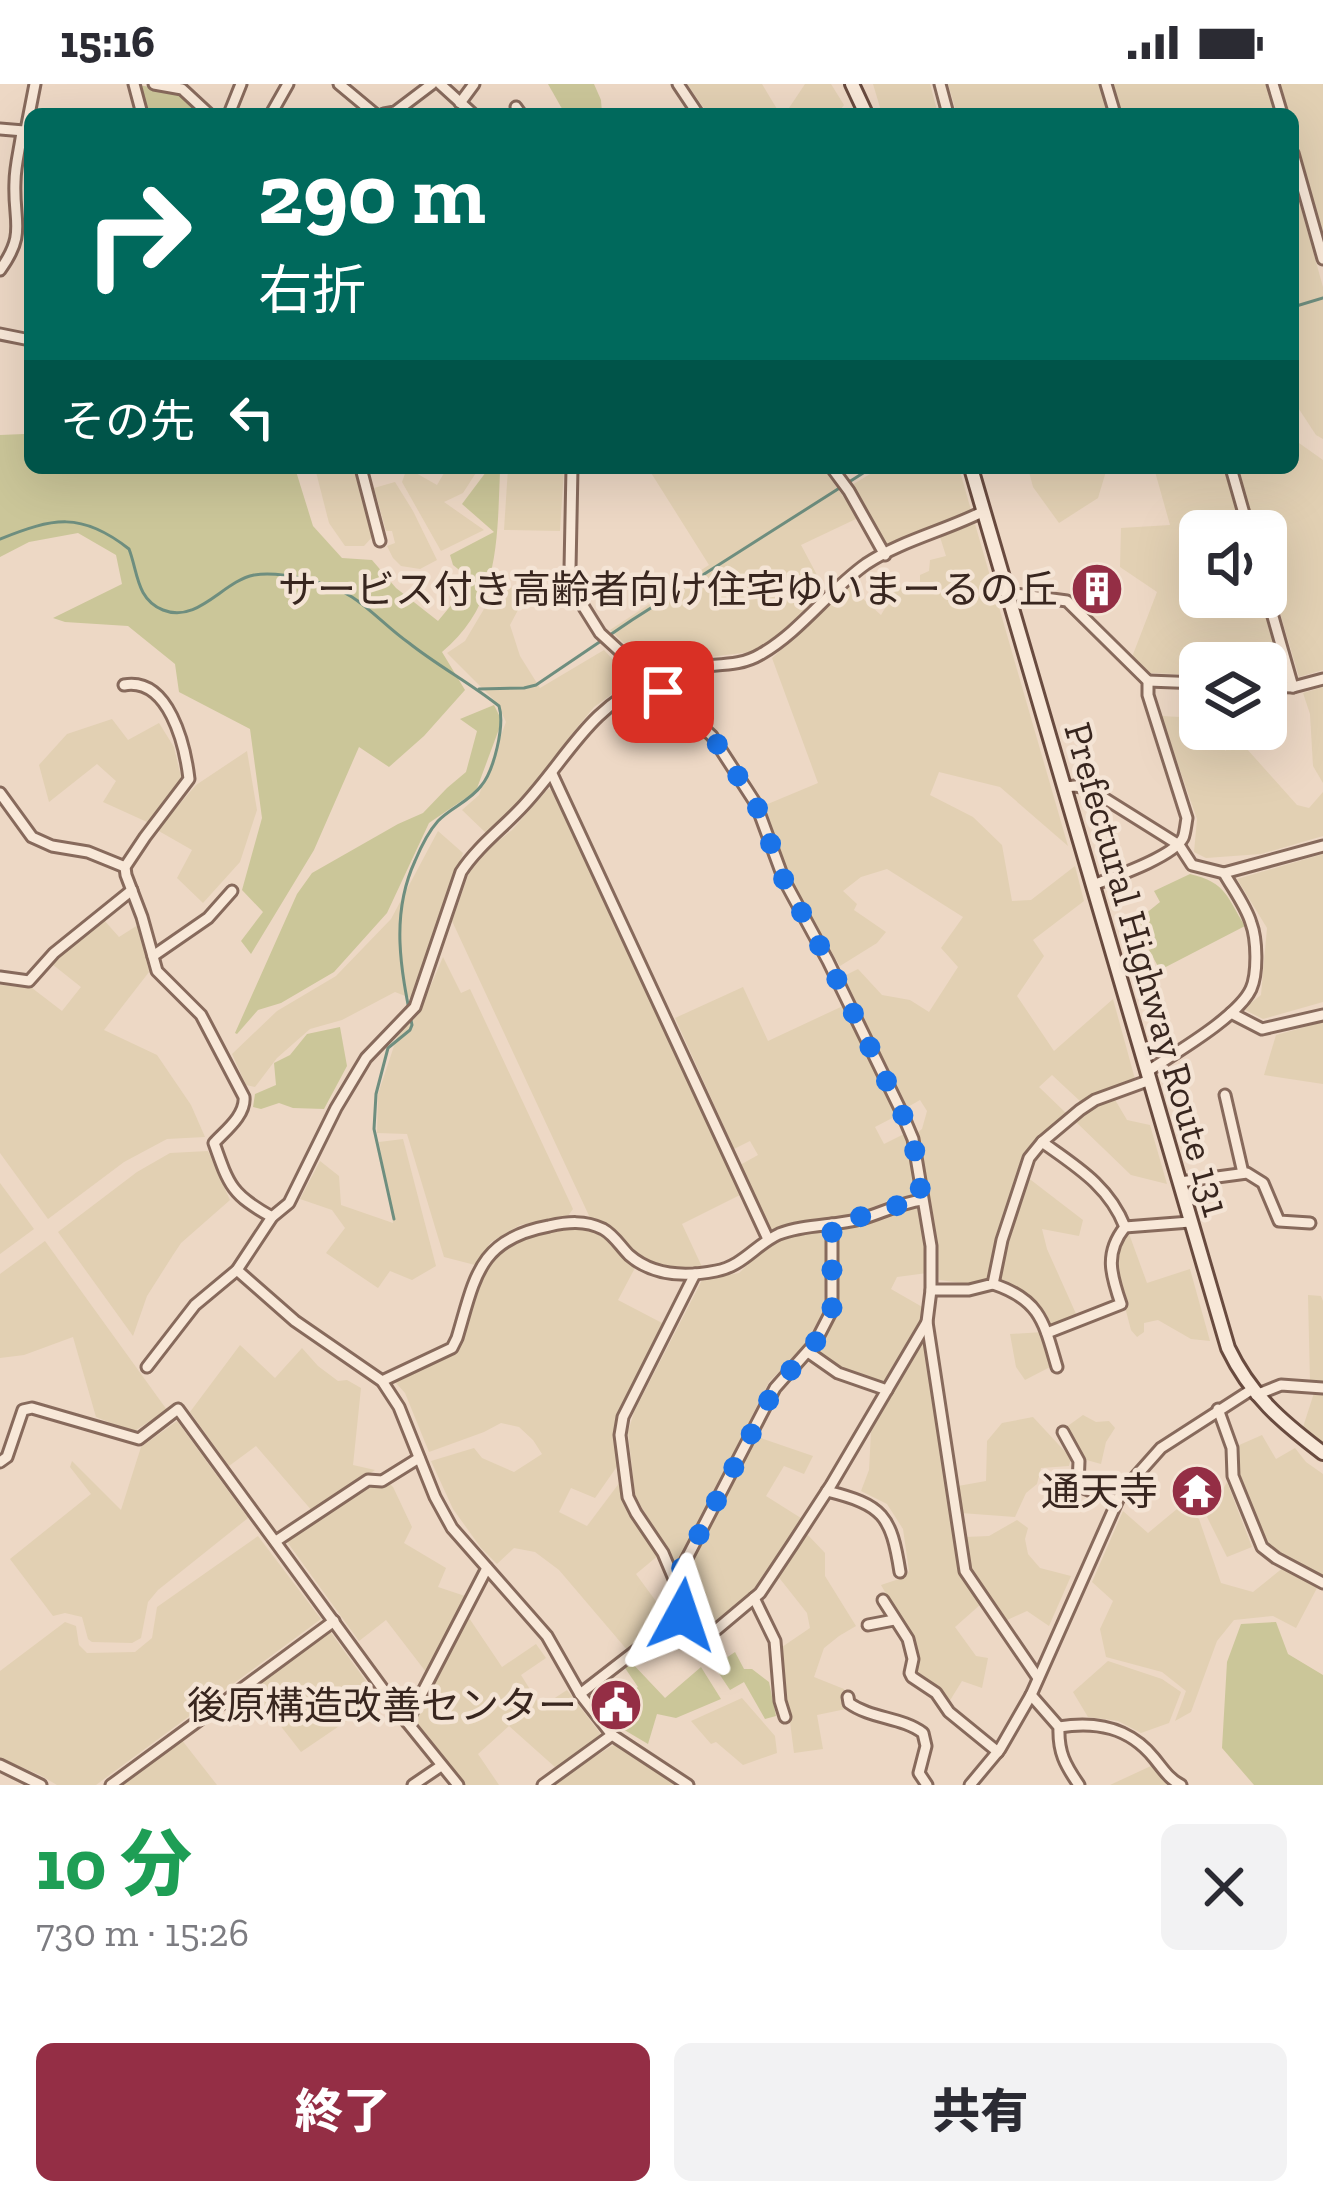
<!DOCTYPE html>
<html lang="ja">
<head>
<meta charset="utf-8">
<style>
	:root { --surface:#fff; --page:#f2f2f3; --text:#2b2b33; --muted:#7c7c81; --accent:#942e45 }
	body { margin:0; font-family:"Zilla Slab","Noto Sans JP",serif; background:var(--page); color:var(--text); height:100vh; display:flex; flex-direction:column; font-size:45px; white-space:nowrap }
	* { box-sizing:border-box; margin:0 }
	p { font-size:39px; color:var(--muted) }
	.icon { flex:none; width:66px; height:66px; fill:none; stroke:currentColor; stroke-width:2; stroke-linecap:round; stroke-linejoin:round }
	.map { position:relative; height:1701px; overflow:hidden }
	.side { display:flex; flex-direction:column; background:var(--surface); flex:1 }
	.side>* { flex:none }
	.banner { position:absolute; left:24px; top:24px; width:1275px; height:366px; border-radius:18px; box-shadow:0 12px 48px #0002; background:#00695c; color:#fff; overflow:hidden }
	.fabs { position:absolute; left:1179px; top:426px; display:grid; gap:24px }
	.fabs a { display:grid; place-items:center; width:108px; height:108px; border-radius:18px; background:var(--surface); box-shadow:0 12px 48px #0002; font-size:60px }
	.pin { position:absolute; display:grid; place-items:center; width:102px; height:102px; color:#fff; margin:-51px; border-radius:24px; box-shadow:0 6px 18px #0006 }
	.me { position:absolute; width:132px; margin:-66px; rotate:5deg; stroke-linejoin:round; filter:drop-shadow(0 0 9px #0008) }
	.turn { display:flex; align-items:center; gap:42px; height:252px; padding:0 36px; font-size:54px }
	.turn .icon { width:156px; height:156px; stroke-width:2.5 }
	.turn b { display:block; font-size:84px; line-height:102px }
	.then { display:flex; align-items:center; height:114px; padding:0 36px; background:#0003; gap:24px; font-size:45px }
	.round { display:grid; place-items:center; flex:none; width:126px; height:126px; border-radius:18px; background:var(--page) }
	.overview { display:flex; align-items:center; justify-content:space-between; height:204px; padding:0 36px }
	h1 { font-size:72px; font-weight:800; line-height:90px; color:#1e9e55 }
	.action { display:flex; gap:24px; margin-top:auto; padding:24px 36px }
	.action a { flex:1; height:138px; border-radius:18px; background:var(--accent); color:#fff; font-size:48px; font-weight:800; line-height:138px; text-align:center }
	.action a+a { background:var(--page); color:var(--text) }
	.status { display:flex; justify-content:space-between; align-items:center; height:84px; padding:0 60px; background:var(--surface); direction:ltr }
	.status svg { height:33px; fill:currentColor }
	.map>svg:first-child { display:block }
</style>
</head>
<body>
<div class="status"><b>15:16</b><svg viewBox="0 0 49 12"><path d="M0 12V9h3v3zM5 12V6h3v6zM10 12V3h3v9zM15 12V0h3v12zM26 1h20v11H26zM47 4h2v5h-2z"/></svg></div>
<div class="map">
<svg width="1323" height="1701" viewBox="0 0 1323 1701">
	<rect width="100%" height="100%" fill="#edd8c5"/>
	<g fill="#e2d0b3">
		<path d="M687 0H762L780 30H708Z"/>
		<path d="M805 0H831L844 21 837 30H785Z"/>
		<path d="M873 0H930L938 30H882Z"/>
		<path d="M948 0H1266L1274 30H957Z"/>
		<path d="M1279 0H1323V155L1293 48V30H1288Z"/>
		<path d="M1293 96 1323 203V355L1316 351 1293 316Z"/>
		<path d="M1293 349 1299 359 1323 376V586L1299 593 1266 482V447H1256L1237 384H1293Z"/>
		<path d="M315 384H355L373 452 364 462H345L329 439Z"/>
		<path d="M407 384 437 401 447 384H479L463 409 444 418 484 446 441 467 402 398Z"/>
		<path d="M508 384H564L560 447 504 446Z"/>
		<path d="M648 384H823L858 434 801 461 825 506 780 549 751 568 693 575 655 588 610 546 709 481Z"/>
		<path d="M880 384H959L971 426 887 463 852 401Z"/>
		<path d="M1028 384H1107L1098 414 1059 439 1033 403Z"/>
		<path d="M1154 384H1225L1242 447H1200V513H1260L1282 594H1266V579H1200V591L1150 589 1132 573 1157 508 1120 483 1121 444 1170 441Z"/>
		<path d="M395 398 413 427 437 476 420 485 401 482 393 474 387 462 395 459 392 447H386L374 404Z"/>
		<path d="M975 440 1068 762 1000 703 939 688 930 711 973 733 1002 761 1012 817 1031 816 1075 782 1084 817 1033 856 1044 872 1017 912 1054 967 1113 915 1135 995 1093 1010 1081 1018 1052 991 1039 1003 1067 1030 1044 1048 1025 1071 1010 1110 987 1197 970 1200 939 1196 935 1153 917 1049 922 1045 927 1027 920 1016 906 1024 842 893 858 885 882 911 910 916 929 928 958 883 941 864 963 833 887 785 861 793 843 807 857 820 854 826 886 848 877 859 840 882 790 799 763 722 818 699 772 574 850 503 881 531 897 504 920 499V491L929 487 930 476 946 472 940 453Z"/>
		<path d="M500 498 526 511 510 541 520 572 540 604 604 566 632 596 594 623 571 651 550 685 501 739 487 750 462 726 479 711 506 638 497 619 447 569 465 557Z"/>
		<path d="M1323 603V699L1313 682 1310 630 1303 609Z"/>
		<path d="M1161 632 1200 634V645H1224L1225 667 1238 655 1297 721 1309 724 1323 708V752L1261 770 1206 774 1194 768 1197 735Z"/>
		<path d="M112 635 128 656 159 639 174 663 182 697 147 738 103 718 116 697 97 680 49 718 39 681 67 650Z"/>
		<path d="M247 667 257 726 240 778 203 819 177 794 192 766 157 746 196 701Z"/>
		<path d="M548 705 552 706 740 1111 682 1140 703 1185 676 1187 646 1178 608 1143 591 1136 452 837 469 789 486 767 512 746Z"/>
		<path d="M438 747 463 769 413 915 395 908 342 936 310 945 277 974 255 1003 246 1001 232 970 277 927 336 892 391 835Z"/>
		<path d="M1323 770V918L1263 935 1243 925 1261 911 1267 844 1237 795Z"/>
		<path d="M103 835 119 853 138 841 149 888 104 946 157 971 191 1021 205 1053 167 1055 124 1078 48 1135 0 1069V901L32 904 62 927 81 903 52 880Z"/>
		<path d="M443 873 461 909 470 905 573 1125 568 1132 520 1141 491 1158 475 1181 444 1173 407 1050 377 1049 378 1010 398 950 418 931Z"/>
		<path d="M743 903 768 957 845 921 898 1031 875 1043 884 1060 906 1049 916 1104 914 1111 890 1116 857 1130 794 1141 776 1147 770 1144 740 1081 758 1071 750 1057 734 1065 675 934Z"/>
		<path d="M1323 938V1000L1264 991 1276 951Z"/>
		<path d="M1114 1014 1127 1036 1150 1041 1167 1100 1131 1091 1075 1037 1088 1026Z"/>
		<path d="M403 1055 436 1182 412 1196 390 1187 378 1204 326 1169 345 1144 332 1126 300 1115 320 1077 339 1092 341 1121 393 1139 379 1058Z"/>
		<path d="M208 1067 230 1116 181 1159 173 1171 147 1212 133 1252 58 1148 137 1088 170 1069Z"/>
		<path d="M1027 1093 1083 1136 1079 1152 1042 1145 1047 1165 1077 1232 1050 1245 1036 1219 1023 1206 1000 1199 1009 1150Z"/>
		<path d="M0 1099 34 1145 0 1170Z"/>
		<path d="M912 1122 918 1123 926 1164 927 1189 897 1193 891 1205 924 1224 921 1235 885 1301 847 1288 818 1268 836 1230 839 1216 838 1143Z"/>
		<path d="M578 1142 594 1147 610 1157 636 1182 618 1216 664 1240 622 1321 613 1351 618 1381 595 1414 571 1404 559 1428 587 1442 620 1398 627 1425 660 1470 636 1490 669 1535 628 1567 559 1486 535 1468 514 1464 497 1480 481 1464 453 1425 431 1377 474 1364 482 1374 514 1388 542 1370 533 1356 519 1343 501 1339 484 1348 429 1368 405 1309 396 1299 397 1294 452 1269 480 1191 500 1166 526 1151Z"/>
		<path d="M826 1147 824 1227 803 1263 769 1298 679 1477 673 1476 635 1412 628 1348 634 1328 702 1196 739 1189 764 1165 788 1153Z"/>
		<path d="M1128 1147 1147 1199 1190 1185 1210 1257 1191 1255 1158 1236 1144 1239V1248L1137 1253 1131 1246 1114 1181 1117 1163 1123 1151Z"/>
		<path d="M45 1157 167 1326 133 1348 96 1333 73 1253 24 1271 0 1274V1190Z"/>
		<path d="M1308 1211 1321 1212 1323 1217V1299L1310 1298Z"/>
		<path d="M1043 1248 1052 1282 1025 1296 1016 1283 1010 1250Z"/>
		<path d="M923 1254 928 1263 960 1488 981 1520 955 1543 976 1572 988 1574 982 1604 962 1597 949 1618 931 1599 916 1591 911 1553 881 1501 905 1493 909 1487 903 1445 887 1420 861 1407 869 1386 871 1348Z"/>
		<path d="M240 1261 275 1294 302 1264 318 1282 338 1297 347 1296 361 1304 353 1381 375 1386 313 1428 256 1362 229 1382 190 1328Z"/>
		<path d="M1314 1309 1323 1310V1360L1303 1343Z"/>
		<path d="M1083 1331 1096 1338 1109 1337 1115 1344 1106 1358 1101 1380 1083 1375 1065 1344Z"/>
		<path d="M1033 1333 1071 1374 1069 1382 1041 1384 1037 1400 1026 1409 1015 1433 961 1429 958 1402 986 1397 987 1357 1002 1339Z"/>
		<path d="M177 1337 248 1434 158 1506 148 1518 141 1554 132 1559 92 1558 88 1555 82 1533 65 1529 53 1532 10 1475 91 1410 70 1383 72 1377 121 1426 141 1363Z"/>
		<path d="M1262 1351 1276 1375 1295 1364 1306 1378 1323 1390V1492L1270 1463 1238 1390 1237 1362Z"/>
		<path d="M755 1352 813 1372 804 1390 784 1382 766 1412 804 1436 751 1512 720 1539 703 1542 684 1523V1508L694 1475Z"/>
		<path d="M388 1398 393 1403 412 1443 404 1459 446 1484 438 1503 465 1512 426 1588 386 1536 359 1557 285 1455 370 1400Z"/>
		<path d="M1227 1398 1252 1463 1227 1473 1207 1433Z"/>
		<path d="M1183 1420 1199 1435 1221 1499 1253 1508 1284 1483 1317 1504 1296 1544 1273 1532 1234 1536 1217 1557 1191 1628 1175 1637 1186 1607 1162 1588 1106 1573 1100 1545 1113 1517 1092 1498 1123 1427 1148 1449Z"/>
		<path d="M1017 1436 1028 1444 1025 1455 1028 1470 1040 1484 1071 1492 1049 1542 1027 1527 1005 1537 969 1486 965 1453 989 1452Z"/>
		<path d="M805 1448 825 1469V1492L856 1542 839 1552 824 1564 814 1593 844 1605 846 1625 817 1631 823 1665 794 1669 789 1630 784 1617 782 1563 810 1544 807 1529 777 1491Z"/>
		<path d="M258 1452 321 1535 96 1701H57L40 1691 0 1674V1587L65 1538 76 1542 79 1561 87 1569 135 1568 152 1554 157 1523Z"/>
		<path d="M467 1531 502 1583 536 1560 546 1574 521 1591 541 1623 567 1606 603 1653 556 1684 509 1642 478 1670 499 1701H463L413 1639Z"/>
		<path d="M329 1546 379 1615 301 1668 250 1603Z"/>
		<path d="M1108 1577 1162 1595 1181 1608 1169 1639 1141 1649 1118 1637 1088 1633 1073 1608Z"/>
		<path d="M742 1614 775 1652 777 1669 743 1681 716 1658 711 1660 691 1637Z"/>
		<path d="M181 1655 217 1701H118Z"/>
		<path d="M615 1660 677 1701H551L554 1698Z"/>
		<path d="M1153 1681 1170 1701H1110Z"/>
	</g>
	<g fill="#cbc699">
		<path d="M548 0H594L601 16 602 30H565Z"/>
		<path d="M138 1 181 8 202 30H170L165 25 146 27Z"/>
		<path d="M24 350 30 353V384H295L313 442 342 474 372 476 396 504 438 537 472 496 453 481 450 471 494 448 462 420 486 388 500 387C497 456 500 520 442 568L465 606 424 652 389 683 359 663 314 766 251 870 241 857 263 828 242 806 262 734 250 645 179 608 175 580 128 542 65 538 53 534 122 500 116 471 78 449 29 458 0 473V351Z"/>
		<path d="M494 621 502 637 476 707 429 739 387 829 334 888 281 919 258 926 237 950 235 949 297 810 312 789 398 740 423 729 447 704 466 688 477 647 460 635Z"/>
		<path d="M1190 790C1227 799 1226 812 1245 842L1160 886 1149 866 1139 835 1160 818 1154 807Z"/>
		<path d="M340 943 347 982 324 1025 293 1024 279 1019 261 1025 253 1023 255 1010 276 1001 274 979 290 971 307 950Z"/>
		<path d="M1276 1538 1288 1570 1323 1591V1701H1254L1222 1664 1227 1578 1241 1540Z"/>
		<path d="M735 1568 744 1585H752L769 1598 776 1632 765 1635 744 1598 730 1606 714 1582Z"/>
		<path d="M631 1578 665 1614 701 1583 721 1615 676 1634 657 1630 648 1660 621 1644 637 1632 624 1612 638 1603 625 1584Z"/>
	</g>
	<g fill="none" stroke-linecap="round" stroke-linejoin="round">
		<g stroke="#6e8e7f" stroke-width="3">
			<path d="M1293 223 1323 214"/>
			<path d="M0 455C53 434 81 427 129 465 138 488 136 515 163 526 198 540 223 497 254 491 281 487 329 498 352 513 372 526 389 545 409 559 438 582 470 599 499 622 505 641 494 687 481 702 470 717 450 724 438 737 429 747 420 765 415 777 390 831 401 886 412 941L410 946 388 964 376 1010 374 1045 394 1135"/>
			<path d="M479 605 524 604 536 601 632 536 871 384"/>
		</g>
		<g stroke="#876a5c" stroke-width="15">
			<g id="street">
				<path d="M134 0 142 30"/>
				<path d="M154 0 182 5 209 30"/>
				<path d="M339 0 375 30"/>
				<path d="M440 0 473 30"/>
				<path d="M678 0 698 30"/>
				<path d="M940 0 948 30"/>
				<path d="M1106 0 1115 30"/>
				<path d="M1273 0 1282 30"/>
				<path d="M460 19 474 0"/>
				<path d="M516 23 521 30"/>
				<path d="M229 30 241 0"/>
				<path d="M271 30 288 0"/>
				<path d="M384 30 395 28 432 0"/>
				<path d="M0 45 24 47"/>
				<path d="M26 46 35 0"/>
				<path d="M1293 69 1323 175"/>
				<path d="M0 186C27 149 13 138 15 98 15 82 20 64 22 48"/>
				<path d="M0 250 30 256"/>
				<path d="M361 384 380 457"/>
				<path d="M572 384 570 485 580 517 600 549 712 652 756 720 784 796 828 877 902 1029 913 1055 931 1162V1206L927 1238 965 1487 1038 1594"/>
				<path d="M832 384 849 407 885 471"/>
				<path d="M1231 384 1249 447"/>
				<path d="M1266 508 1293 603"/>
				<path d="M1008 509 1067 517 1148 597V611L1187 734C1186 739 1185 750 1183 754 1173 773 1114 793 1093 801"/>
				<path d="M1148 597 1200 599"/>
				<path d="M124 601C169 593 185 661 189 695L145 753 125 783 126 791 142 833 157 887 201 931 244 1013C246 1031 225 1047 214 1059 229 1102 232 1111 272 1133"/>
				<path d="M1266 602 1293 603 1323 595"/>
				<path d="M552 690 768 1155"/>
				<path d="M1065 703 1075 702 1088 704 1179 761 1192 781 1224 789 1323 762"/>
				<path d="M0 709 32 753 52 762 88 768 125 783"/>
				<path d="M153 872 208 834 232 807"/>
				<path d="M0 893 29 897 54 869 132 806"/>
				<path d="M1231 929 1262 945 1323 931"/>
				<path d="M1148 987C1175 969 1238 933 1251 905 1258 889 1257 855 1251 839 1246 822 1233 805 1224 789"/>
				<path d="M1225 1011 1243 1089"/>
				<path d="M1042 1058C1077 1083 1109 1102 1125 1143"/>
				<path d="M1180 1098 1247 1089 1263 1099 1279 1137 1310 1139"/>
				<path d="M1125 1143 1190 1138"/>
				<path d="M237 1186 295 1237 382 1297 399 1323 435 1413 452 1444 547 1552 580 1610 612 1651 688 1701"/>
				<path d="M695 1190 623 1333 620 1351 628 1413 636 1429 663 1469 677 1502 682 1531 690 1540 702 1546H716L760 1509 792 1461 831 1401 927 1238"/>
				<path d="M993 1200C1041 1216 1044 1239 1057 1283"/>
				<path d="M931 1206H969L993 1200 1002 1156 1029 1074 1042 1058 1080 1026 1095 1016 1150 996"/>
				<path d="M1047 1249 1121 1220C1111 1191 1104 1169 1125 1143"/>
				<path d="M808 1268 838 1289 887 1306"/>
				<path d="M147 1283 195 1221 237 1186 272 1133 289 1119 336 1024 366 974 415 923 461 788C478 762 503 744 524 721 570 671 587 625 654 595 666 591 677 586 689 584 714 579 738 584 761 570 801 547 828 507 866 480 900 457 947 446 984 427"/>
				<path d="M382 1297 452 1264 457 1254C475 1194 478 1155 549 1142 567 1138 585 1136 603 1145 614 1151 620 1162 629 1171 654 1193 686 1193 716 1187 743 1182 755 1161 779 1150 804 1140 834 1142 861 1135 882 1129 900 1119 922 1116"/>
				<path d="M1256 1311 1281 1301 1323 1304"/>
				<path d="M1218 1325 1232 1364 1233 1392 1262 1463 1276 1474 1323 1499"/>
				<path d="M1063 1348 1079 1377 1078 1402 1117 1417"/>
				<path d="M0 1378 7 1373 23 1326 32 1324 139 1355 178 1325 407 1638 458 1701"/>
				<path d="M827 1407C883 1421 891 1431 900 1488"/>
				<path d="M276 1457 368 1396 382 1397 419 1374"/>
				<path d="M675 1497 775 1304 815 1259 832 1226V1140"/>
				<path d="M754 1514 775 1557 780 1617 785 1633"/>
				<path d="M883 1516 908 1555 913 1575 910 1589 912 1593 936 1609 949 1628 998 1668"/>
				<path d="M868 1541 894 1536"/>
				<path d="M580 1610 682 1531"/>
				<path d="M1031 1611 1059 1643C1058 1668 1065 1681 1079 1701"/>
				<path d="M848 1613 849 1619C871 1635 902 1633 923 1649L926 1662 919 1689 927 1701"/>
				<path d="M407 1638 487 1484"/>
				<path d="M1059 1643C1096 1637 1129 1643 1154 1674 1163 1685 1169 1695 1181 1701"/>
				<path d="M0 1681 41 1701"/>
				<path d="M111 1701 334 1537"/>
				<path d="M413 1701 441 1682"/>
				<path d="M543 1701 612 1651"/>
				<path d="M970 1701 1000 1665 1031 1611 1121 1409 1161 1364 1251 1306"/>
			</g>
		</g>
		<g stroke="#694b3f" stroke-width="18">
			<g id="secondary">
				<path d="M852 0 866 30"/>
				<path d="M971 384 1228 1264C1251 1312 1282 1338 1323 1369"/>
			</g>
		</g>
		<use href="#street" stroke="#f8e8d8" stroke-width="9"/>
		<use href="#secondary" stroke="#f8e8d8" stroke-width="12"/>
	</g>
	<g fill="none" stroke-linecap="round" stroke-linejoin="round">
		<path stroke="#1a73e8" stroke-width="21" stroke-dasharray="0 37.8" d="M663 608 712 652 756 720 784 796 828 877 902 1029 913 1055 922 1116C891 1121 863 1134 832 1140V1226L815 1259 775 1304 675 1497 682 1531"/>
	</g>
	<defs>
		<g id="building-disc" transform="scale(2.7)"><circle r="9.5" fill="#942e45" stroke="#f4e4d5"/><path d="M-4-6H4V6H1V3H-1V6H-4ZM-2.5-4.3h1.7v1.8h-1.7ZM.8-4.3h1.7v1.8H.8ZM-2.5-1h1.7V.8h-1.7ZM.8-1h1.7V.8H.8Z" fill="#fff"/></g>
		<g id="temple-disc" transform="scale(2.7)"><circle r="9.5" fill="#942e45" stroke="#f4e4d5"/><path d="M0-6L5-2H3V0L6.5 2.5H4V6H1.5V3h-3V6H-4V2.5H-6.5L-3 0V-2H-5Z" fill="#fff"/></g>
		<g id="civic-disc" transform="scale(2.7)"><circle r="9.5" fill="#942e45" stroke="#f4e4d5"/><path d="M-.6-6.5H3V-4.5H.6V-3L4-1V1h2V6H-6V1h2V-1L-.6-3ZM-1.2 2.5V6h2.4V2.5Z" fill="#fff"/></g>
	</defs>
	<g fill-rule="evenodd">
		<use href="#building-disc" x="1097" y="505"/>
		<use href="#temple-disc" x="1197" y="1407"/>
		<use href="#civic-disc" x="616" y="1621"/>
	</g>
	<g text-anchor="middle" stroke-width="9" stroke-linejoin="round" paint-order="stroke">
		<g font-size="39" fill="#38261f" stroke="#f4e4d5" text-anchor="end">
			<text x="1058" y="519">サービス付き高齢者向け住宅ゆいまーるの丘</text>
			<text x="1158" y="1421">通天寺</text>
			<text x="577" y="1635">後原構造改善センター</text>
		</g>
		<g font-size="39" fill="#38261f" stroke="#f4e4d5">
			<text transform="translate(1148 885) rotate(74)" y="14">Prefectural Highway Route 131</text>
		</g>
	</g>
</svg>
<div class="fabs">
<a><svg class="icon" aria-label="sound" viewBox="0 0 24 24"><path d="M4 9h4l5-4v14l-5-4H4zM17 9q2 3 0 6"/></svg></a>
<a><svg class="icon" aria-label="layers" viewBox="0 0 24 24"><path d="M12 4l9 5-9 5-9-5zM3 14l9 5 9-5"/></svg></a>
</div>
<div class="pin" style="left:663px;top:608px;background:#d93025"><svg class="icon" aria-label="arrive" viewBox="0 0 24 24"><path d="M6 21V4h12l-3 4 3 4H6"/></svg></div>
<svg class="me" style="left:682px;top:1531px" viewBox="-20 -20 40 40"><path d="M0-17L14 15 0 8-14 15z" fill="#1a73e8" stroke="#fff" stroke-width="4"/></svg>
<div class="banner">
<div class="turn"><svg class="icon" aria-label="right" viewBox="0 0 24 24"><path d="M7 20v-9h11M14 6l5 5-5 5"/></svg><div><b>290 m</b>右折</div></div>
<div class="then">その先<svg class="icon" aria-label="left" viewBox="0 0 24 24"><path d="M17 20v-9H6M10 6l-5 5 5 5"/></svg></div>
</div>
</div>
<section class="side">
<div class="overview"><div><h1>10 分</h1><p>730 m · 15:26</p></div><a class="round"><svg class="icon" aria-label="close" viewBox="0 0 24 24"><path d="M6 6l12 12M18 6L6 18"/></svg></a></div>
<div class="action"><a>終了</a><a>共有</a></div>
</section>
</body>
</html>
